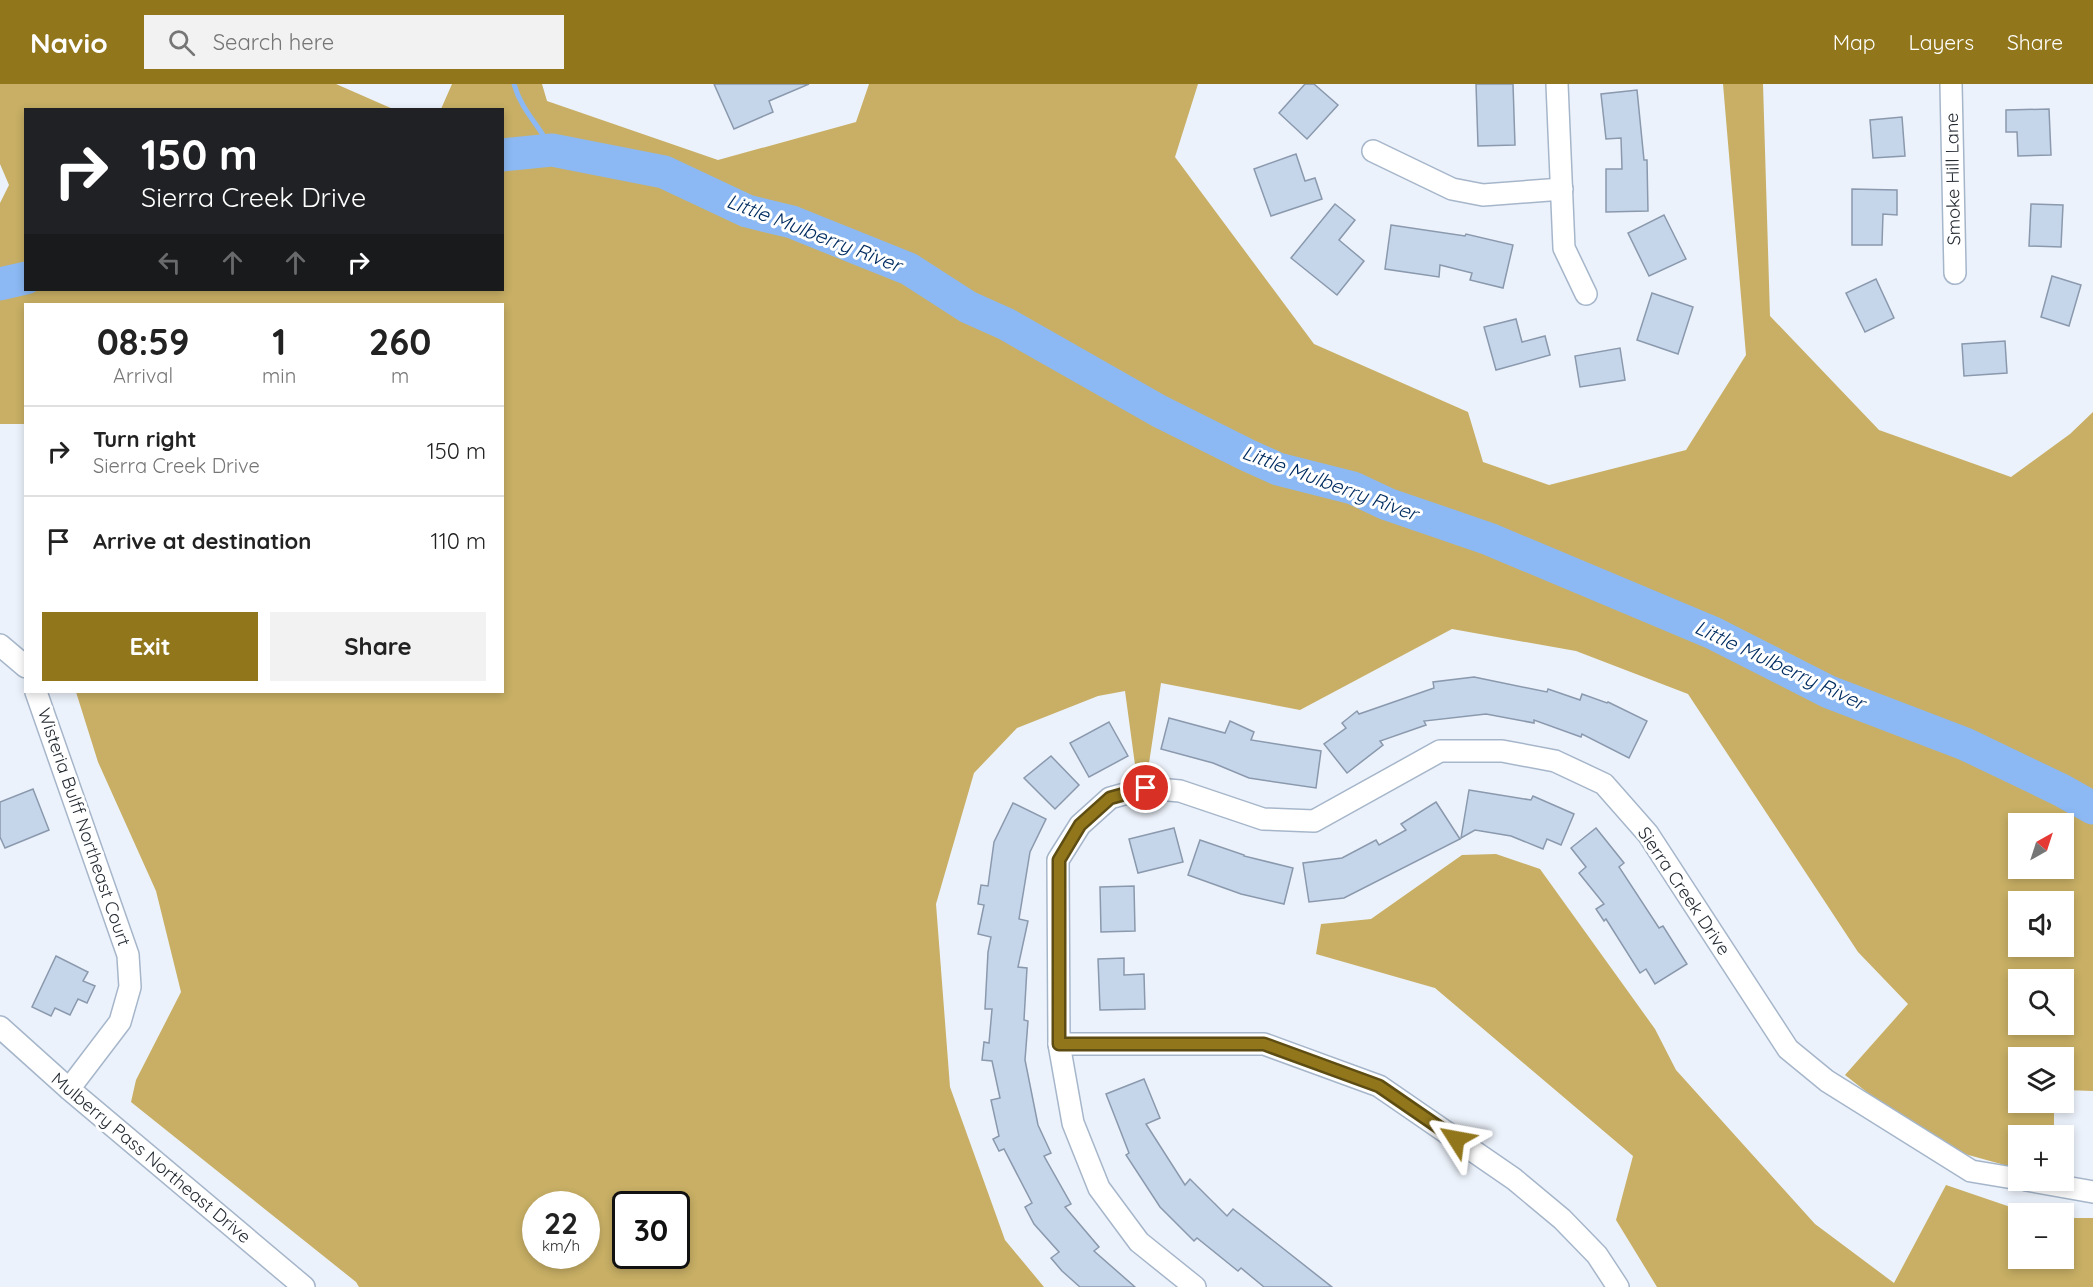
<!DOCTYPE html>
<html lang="en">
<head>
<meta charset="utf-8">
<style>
	:root { --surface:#fff; --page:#f2f2f2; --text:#222; --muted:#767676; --line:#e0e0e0; --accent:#91761c }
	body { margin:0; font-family:Quicksand,sans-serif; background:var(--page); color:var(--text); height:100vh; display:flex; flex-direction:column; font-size:22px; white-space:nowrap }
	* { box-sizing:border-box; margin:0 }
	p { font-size:20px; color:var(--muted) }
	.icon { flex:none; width:33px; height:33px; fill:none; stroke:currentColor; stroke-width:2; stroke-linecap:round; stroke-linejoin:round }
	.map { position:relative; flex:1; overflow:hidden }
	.side { position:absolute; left:24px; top:219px; width:480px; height:390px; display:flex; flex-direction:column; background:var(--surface); border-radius:0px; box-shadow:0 3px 9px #0003 }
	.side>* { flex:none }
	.guide { position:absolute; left:24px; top:24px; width:480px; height:183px; border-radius:0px; box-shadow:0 3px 9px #0003; background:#202124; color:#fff; overflow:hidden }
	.needle { width:39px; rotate:39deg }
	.controls { position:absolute; left:2008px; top:729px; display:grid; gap:12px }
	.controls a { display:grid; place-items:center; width:66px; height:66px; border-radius:0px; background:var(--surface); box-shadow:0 3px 9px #0003; font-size:30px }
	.speed { position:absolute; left:522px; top:1107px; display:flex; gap:12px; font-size:30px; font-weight:700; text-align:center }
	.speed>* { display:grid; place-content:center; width:78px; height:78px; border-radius:50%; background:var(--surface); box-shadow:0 3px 9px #0003; line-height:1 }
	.speed small { font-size:15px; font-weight:400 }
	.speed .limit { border:3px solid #111; border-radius:9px; background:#fff; color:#111 }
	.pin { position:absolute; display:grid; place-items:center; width:51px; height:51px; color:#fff; margin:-26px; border:3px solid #fff; border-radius:50%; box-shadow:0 2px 6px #0007 }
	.me { position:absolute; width:66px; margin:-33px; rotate:304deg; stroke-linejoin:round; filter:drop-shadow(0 0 4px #0008) }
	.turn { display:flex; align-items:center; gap:21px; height:126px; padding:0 18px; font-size:27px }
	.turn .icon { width:78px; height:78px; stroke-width:2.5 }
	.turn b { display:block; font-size:42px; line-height:51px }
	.lanes { display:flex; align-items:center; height:57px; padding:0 18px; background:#0003; justify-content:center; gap:30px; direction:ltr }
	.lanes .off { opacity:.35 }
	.eta { display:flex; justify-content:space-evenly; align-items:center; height:102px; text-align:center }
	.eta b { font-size:36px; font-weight:800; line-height:42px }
	.button { display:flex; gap:12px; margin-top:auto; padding:12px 18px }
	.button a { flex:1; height:69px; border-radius:0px; background:var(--accent); color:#fff; font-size:24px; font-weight:800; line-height:69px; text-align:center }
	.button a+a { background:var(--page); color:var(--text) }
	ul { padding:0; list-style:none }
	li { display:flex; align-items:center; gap:18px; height:90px; padding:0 18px; border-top:2px solid var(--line) }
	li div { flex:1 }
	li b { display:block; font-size:22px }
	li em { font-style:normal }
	header { display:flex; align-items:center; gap:36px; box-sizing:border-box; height:84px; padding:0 30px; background:var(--accent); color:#fff }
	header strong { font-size:28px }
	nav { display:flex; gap:33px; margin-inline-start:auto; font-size:21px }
	.search { width:420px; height:54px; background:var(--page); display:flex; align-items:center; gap:15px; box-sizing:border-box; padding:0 21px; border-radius:0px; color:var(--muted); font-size:22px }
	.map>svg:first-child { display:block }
</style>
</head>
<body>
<header>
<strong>Navio</strong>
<div class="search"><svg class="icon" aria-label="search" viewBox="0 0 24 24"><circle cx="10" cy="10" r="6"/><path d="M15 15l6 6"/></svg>Search here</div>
<nav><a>Map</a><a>Layers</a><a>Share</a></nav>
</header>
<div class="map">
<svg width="2093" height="1203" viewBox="0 0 2093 1203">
	<rect width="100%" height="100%" fill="#ecf2fb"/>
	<g fill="#c8af65" fill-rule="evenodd">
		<path d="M0 0H336L393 25 26 26V206H502V26L441 25 452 0H542L547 17 718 76 856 38 869 0H1198L1175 73 1314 260 1468 328 1483 378 1549 401 1686 366 1746 271 1723 0H1763L1770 232 1879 346 2011 393 2070 350 2093 328V1007L2064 1006V974H2019V1018L2054 1019V1051L2019 1052V1085L1954 1067 1882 1020 1845 991 1908 920 1858 868 1688 610 1576 567 1452 545 1300 626 1161 599 1148 686 1136 688 1125 607 1098 612 1017 644 974 689 936 820 950 1003 1005 1156 1044 1203H359L356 1198 131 1018 136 996 181 908 156 807 98 678 76 608H502V220H26L25 340H0V119L9 101 0 80ZM2019 740H2064V784H2019ZM2019 818H2064V862H2019ZM2019 896H2064V940H2019ZM536 1120H586V1172H536ZM626 1120H676V1172H626Z"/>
		<path d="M1496 770 1540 785 1655 945 1676 986 1815 1140 1894 1199 1946 1101 2028 1129 2019 1130V1174H2064V1134H2093V1203H1657L1616 1136 1633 1072 1435 904 1316 870 1321 840 1371 835 1462 771Z"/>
	</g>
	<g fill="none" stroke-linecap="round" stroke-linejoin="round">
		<path stroke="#8cb9f4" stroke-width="5" d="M514 0C521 26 540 42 552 66"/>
		<g stroke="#8cb9f4" stroke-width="33">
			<path d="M502 71 552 66 664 88 747 127 792 138 909 185 968 223 1006 240 1159 327 1247 371 1278 385 1353 404 1387 420 1489 455 1713 549 1829 608 1965 660 2061 706 2093 724"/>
			<path d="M0 200 26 194"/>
		</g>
	</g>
	<g fill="#c5d5ea" stroke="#8a99ad" stroke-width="1.5">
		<path d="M714 0H809L769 17 773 28 734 45Z"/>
		<path d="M1305 0H1314L1338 21 1307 55 1279 29Z"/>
		<path d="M1476 0H1513L1515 61 1478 62Z"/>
		<path d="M1637 6 1644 76H1647L1648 127 1606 128V85H1622L1621 54 1606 55 1601 10Z"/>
		<path d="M2049 25 2051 71 2018 72 2017 48H2006V26Z"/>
		<path d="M1902 33 1905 72 1873 74 1870 36Z"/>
		<path d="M1296 70 1305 97 1315 94 1322 115 1271 132 1254 85Z"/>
		<path d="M1852 105 1897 106V131L1883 130 1882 161H1852Z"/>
		<path d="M1335 120 1355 136 1339 156 1364 177 1337 211 1291 174Z"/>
		<path d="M2031 120 2063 121 2061 163 2029 162Z"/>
		<path d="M1664 131 1686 175 1649 192 1628 149Z"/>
		<path d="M1391 141 1465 152 1466 150 1513 161 1503 204 1470 196 1472 189 1440 181 1439 193 1385 185Z"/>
		<path d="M2052 192 2081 201 2069 242 2041 233Z"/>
		<path d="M1876 195 1894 234 1865 248 1846 209Z"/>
		<path d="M1652 209 1693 223 1678 270 1637 256Z"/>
		<path d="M1516 235 1522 258 1545 252 1550 271 1496 286 1484 243Z"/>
		<path d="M2005 257 2007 289 1964 292 1962 260Z"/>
		<path d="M1620 264 1625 296 1580 303 1575 272Z"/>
		<path d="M1474 593 1547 608 1548 605 1580 616 1582 610 1607 619 1608 618 1647 637 1629 674 1582 650 1581 653 1534 636V639L1486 630 1424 637 1426 641 1380 657 1383 661 1347 689 1324 660 1346 644 1342 639 1357 627 1359 630 1434 604 1433 598Z"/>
		<path d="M1169 634 1225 649 1230 637 1254 648 1251 656 1321 667 1316 704 1249 694 1213 679 1161 665Z"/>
		<path d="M1109 638 1128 672 1089 693 1070 659Z"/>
		<path d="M1051 672 1079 701 1055 725 1024 694Z"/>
		<path d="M33 705 49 746 5 764 0 753V718Z"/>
		<path d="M1469 706 1531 716 1533 712 1574 730 1561 761 1547 755 1543 765 1511 752 1475 746 1461 754Z"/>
		<path d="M1436 718 1460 755 1344 814 1309 818 1303 779 1342 774 1376 756 1379 761 1406 746 1401 740Z"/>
		<path d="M1013 719 1046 735 1030 768 1019 835 1028 837 1018 883 1027 884 1024 936 1028 937 1025 976 1038 1041 1051 1069 1044 1072 1071 1120 1065 1123 1099 1163 1094 1167 1135 1203H1080L1062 1187 1051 1174 1059 1168 1034 1140 1025 1123 1032 1119 1004 1065 999 1067 993 1055 999 1052 991 1016 1000 1014 992 977 982 976 984 958 989 959 992 925H985L988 868 991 853 978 850 984 821 978 820 981 801 988 802 994 758Z"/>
		<path d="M1174 744 1183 778 1138 789 1129 755Z"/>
		<path d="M1596 744 1624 779 1619 783 1659 844 1663 842 1687 880 1655 900 1646 885 1640 889 1606 835 1604 837 1596 825 1604 820 1579 789 1586 783 1571 764Z"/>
		<path d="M1200 756 1244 771V772L1293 784 1284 820 1241 810 1188 791Z"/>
		<path d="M1134 802 1135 847 1101 848 1100 803Z"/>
		<path d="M56 872 88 888 83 897 95 902 87 919 78 915 70 931 55 924 51 932 32 923Z"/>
		<path d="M1124 874V891L1144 890 1145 925 1100 926 1098 875Z"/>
		<path d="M1144 995 1160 1034 1146 1040 1185 1101 1190 1095 1227 1132 1233 1125 1332 1203H1264L1241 1184 1238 1187 1197 1154 1194 1157 1160 1123 1126 1071 1129 1069 1106 1010Z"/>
	</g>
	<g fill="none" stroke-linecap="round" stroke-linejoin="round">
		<g stroke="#a6b6ca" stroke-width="24">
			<g id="minor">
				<path d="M1557 0 1564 164 1586 210"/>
				<path d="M1951 0 1955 189"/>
				<path d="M1373 67 1452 105 1483 111 1562 105"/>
				<path d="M0 561 26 583"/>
				<path d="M36 608 128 871 130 903 120 938 69 1005"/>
				<path d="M0 943 69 1005 304 1203"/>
				<path d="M1059 960H1264L1379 1002 1514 1095 1562 1135 1597 1171 1618 1203"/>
				<path d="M2026 1096 2093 1108"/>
				<path d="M1195 1203 1139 1158 1099 1104 1073 1039 1059 960 1058 776 1080 741 1110 714 1146 704 1180 707 1263 735 1314 737 1440 667H1502L1555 677 1604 700 1648 750 1788 965 1827 997 1971 1087 2019 1095"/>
			</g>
		</g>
		<use href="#minor" stroke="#fff" stroke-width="21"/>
	</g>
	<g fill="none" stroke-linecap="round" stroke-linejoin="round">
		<g stroke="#5e4d12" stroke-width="15">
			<path id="route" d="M1146 704 1110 714 1080 741 1059 776V960H1264L1379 1002 1456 1055"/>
		</g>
		<use href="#route" stroke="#91761c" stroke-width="10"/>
	</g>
	<g text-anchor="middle" stroke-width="6" stroke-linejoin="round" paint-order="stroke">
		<g font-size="18" fill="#262c34" stroke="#fff">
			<text transform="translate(1953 95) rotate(-91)" y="6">Smoke Hill Lane</text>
			<text transform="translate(84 743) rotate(71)" y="6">Wisteria Bulff Northeast Court</text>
			<text transform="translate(1684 807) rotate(56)" y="6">Sierra Creek Drive</text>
			<text transform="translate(151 1074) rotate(40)" y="6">Mulberry Pass Northeast Drive</text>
		</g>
		<g font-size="20" font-style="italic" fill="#002d61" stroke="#fff">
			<text transform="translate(814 149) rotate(21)" y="7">Little Mulberry River</text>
			<text transform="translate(1330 399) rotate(20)" y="7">Little Mulberry River</text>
			<text transform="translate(1780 581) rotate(25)" y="7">Little Mulberry River</text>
		</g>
	</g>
</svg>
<div class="controls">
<a><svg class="needle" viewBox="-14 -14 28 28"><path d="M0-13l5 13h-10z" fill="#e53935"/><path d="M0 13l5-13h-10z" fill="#767676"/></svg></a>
<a><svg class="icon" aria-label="sound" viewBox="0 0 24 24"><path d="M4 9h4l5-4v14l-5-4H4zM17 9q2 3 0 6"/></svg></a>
<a><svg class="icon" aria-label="search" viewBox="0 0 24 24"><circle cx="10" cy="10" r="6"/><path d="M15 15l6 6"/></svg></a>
<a><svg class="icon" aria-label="layers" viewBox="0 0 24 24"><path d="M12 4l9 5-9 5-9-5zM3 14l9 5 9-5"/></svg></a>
<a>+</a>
<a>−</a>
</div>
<div class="speed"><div>22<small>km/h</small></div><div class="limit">30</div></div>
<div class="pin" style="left:1146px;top:704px;background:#d93025"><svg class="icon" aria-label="arrive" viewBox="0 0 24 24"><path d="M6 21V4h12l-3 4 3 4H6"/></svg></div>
<svg class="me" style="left:1456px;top:1055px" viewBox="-20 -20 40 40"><path d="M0-17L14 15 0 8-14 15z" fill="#91761c" stroke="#fff" stroke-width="4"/></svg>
<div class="guide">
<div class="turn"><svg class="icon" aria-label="right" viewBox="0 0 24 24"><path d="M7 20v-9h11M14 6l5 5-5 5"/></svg><div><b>150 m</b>Sierra Creek Drive</div></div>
<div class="lanes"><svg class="icon off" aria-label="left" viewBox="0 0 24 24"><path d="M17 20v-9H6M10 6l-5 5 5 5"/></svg><svg class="icon off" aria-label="ahead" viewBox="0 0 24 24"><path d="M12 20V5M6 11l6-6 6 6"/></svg><svg class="icon off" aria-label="ahead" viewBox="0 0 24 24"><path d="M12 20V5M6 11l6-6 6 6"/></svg><svg class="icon" aria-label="right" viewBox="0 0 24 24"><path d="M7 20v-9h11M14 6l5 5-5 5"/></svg></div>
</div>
<section class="side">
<div class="eta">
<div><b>08:59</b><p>Arrival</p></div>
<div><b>1</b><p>min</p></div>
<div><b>260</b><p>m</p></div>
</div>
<ul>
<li><svg class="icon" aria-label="right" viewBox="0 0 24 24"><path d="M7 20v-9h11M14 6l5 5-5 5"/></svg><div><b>Turn right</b><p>Sierra Creek Drive</p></div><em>150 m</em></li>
<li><svg class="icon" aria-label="arrive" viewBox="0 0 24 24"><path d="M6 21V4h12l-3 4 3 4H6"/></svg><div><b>Arrive at destination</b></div><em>110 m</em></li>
</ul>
<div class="button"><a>Exit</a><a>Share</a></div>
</section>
</div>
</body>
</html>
